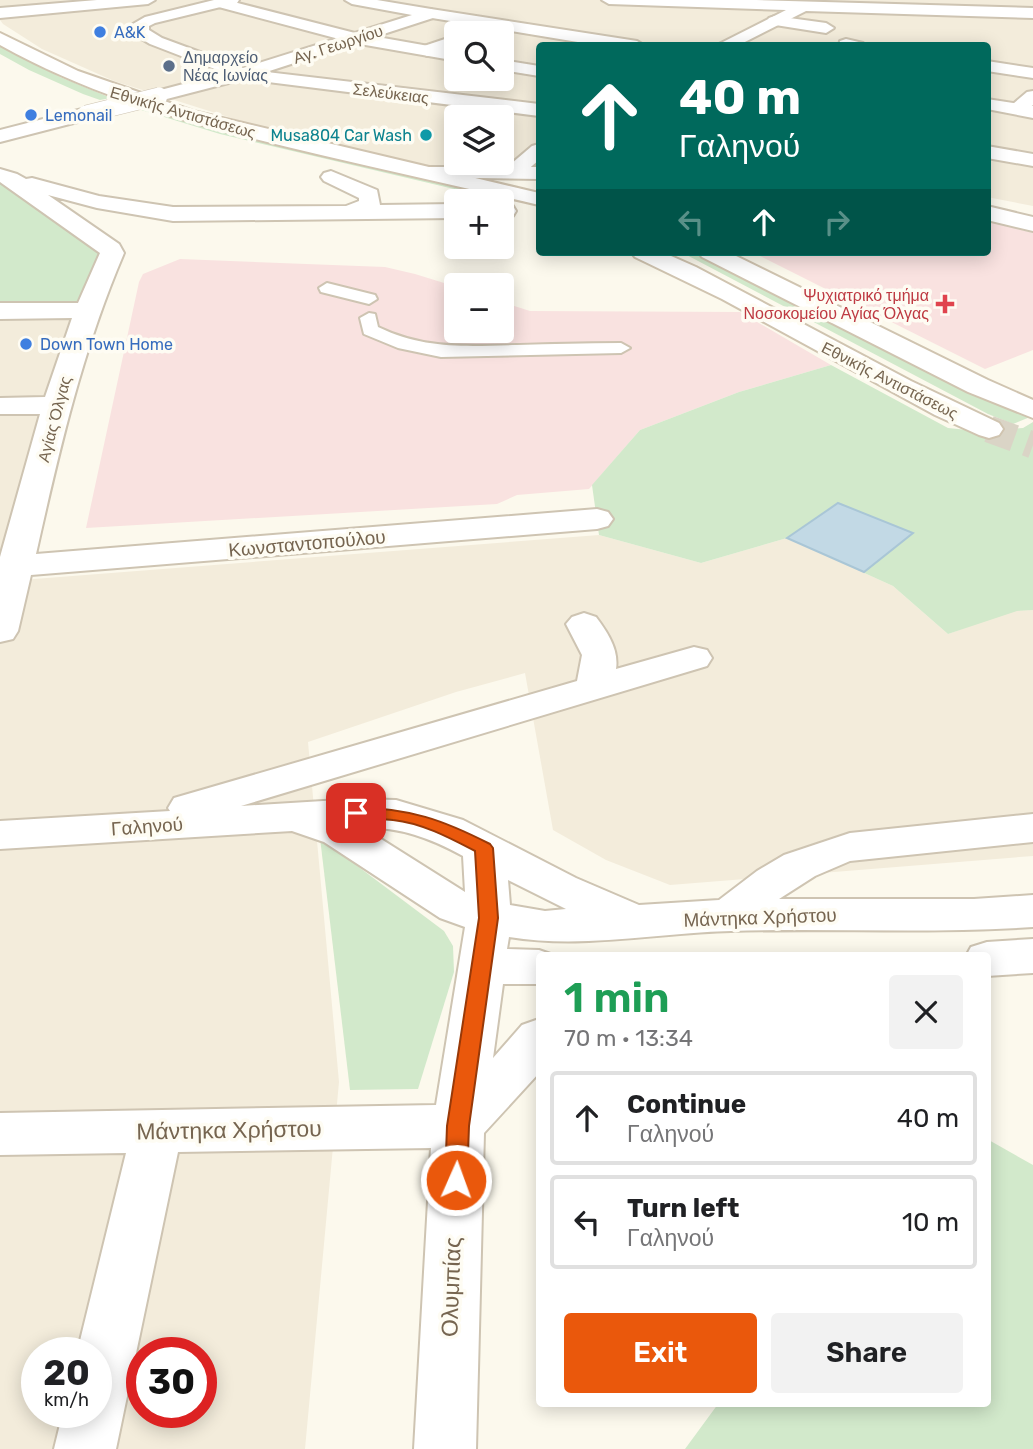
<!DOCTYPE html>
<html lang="en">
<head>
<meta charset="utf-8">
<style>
	:root { --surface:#fff; --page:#f2f2f2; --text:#202124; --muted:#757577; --line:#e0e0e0; --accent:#ea580c }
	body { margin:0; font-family:Rubik,sans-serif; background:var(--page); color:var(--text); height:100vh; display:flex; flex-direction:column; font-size:26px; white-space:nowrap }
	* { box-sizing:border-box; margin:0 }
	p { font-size:23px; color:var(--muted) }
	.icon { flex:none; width:38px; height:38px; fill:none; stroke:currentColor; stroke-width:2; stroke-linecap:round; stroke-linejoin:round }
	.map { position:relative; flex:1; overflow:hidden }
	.panel { position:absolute; left:536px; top:952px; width:455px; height:455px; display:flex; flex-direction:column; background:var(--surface); border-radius:7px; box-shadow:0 4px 18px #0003 }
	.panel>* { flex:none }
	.top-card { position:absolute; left:536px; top:42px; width:455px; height:214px; border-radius:7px; box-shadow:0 4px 18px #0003; background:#00695c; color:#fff; overflow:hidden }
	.tools { position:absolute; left:444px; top:21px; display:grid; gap:14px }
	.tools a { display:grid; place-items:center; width:70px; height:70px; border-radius:7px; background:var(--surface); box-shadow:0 4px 18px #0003; font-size:35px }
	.speed { position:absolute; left:21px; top:1337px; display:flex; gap:14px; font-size:35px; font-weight:700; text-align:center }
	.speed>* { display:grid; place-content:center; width:91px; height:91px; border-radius:50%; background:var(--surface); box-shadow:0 4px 18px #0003; line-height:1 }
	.speed small { font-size:18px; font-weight:400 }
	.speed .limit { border:10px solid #d22; background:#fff; color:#111 }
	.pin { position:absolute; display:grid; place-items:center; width:60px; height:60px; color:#fff; margin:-30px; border-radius:14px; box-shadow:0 4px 10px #0006 }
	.me { position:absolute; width:77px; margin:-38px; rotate:2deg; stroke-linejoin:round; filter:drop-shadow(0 0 5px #0008) }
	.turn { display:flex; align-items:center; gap:24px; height:147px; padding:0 28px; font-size:32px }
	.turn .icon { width:91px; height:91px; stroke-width:2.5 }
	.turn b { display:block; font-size:49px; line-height:60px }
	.lanes { display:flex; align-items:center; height:66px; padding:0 28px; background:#0003; justify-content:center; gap:35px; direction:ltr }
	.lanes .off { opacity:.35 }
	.round { display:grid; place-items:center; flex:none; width:74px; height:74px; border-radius:7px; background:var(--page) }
	.overview { display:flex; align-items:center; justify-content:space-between; height:119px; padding:0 28px }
	h1 { font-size:42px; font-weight:600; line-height:52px; color:#1e9e55 }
	.button { display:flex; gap:14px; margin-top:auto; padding:14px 28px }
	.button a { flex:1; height:80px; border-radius:7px; background:var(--accent); color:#fff; font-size:28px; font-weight:600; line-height:80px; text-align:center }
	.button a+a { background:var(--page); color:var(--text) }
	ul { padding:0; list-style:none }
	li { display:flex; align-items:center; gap:21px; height:94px; margin:0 14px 10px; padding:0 14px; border:4px solid var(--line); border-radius:7px }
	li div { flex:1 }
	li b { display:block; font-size:26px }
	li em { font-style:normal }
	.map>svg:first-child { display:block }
</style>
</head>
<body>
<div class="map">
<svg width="1033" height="1449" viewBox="0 0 1033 1449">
	<rect width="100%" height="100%" fill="#fcf9ed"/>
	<g fill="#f3ecdb" fill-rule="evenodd">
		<path d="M0 0H1033V206L987 197V46H539V168L448 171 263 128 114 81 42 49 3 24 0 20ZM457 33H502V79H457ZM457 117H502V163H457Z"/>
		<path d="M91 317 21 580 599 535 701 563 787 538 893 586 948 634 1012 611 1033 610V856L670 885 606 860 553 830 525 673 456 692 308 742 339 1082 305 1449H0V319ZM37 1353H96V1412H37ZM142 1353H201V1412H142Z"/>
	</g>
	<g fill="#f9e2e0">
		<path d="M987 221 1033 233V350L985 369 752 252H987Z"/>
		<path d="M180 259 385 267 415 274 457 287V331H502V302L530 311 740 312 831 365 739 392 640 430 589 489 517 495 497 504 86 528 139 282 143 274Z"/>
	</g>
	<g fill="#d2e9cb">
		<path d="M0 46 60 77 111 98 100 100 83 94 29 70 0 54Z"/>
		<path d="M148 106 476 188 467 192 220 134 138 109Z"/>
		<path d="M0 181 102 248 83 306H0Z"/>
		<path d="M681 252H702L1000 405 1030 417 1013 424 988 414Z"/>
		<path d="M831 365 948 428 978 431 1023 428 1033 422V610L1017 611 948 634 893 586 787 538 701 563 599 535 592 485 640 430 739 392Z"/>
		<path d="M320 838 444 931 453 946 454 972 418 1089 350 1090Z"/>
		<path d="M987 1139 1033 1165V1449H685L718 1404H987Z"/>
	</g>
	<path fill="#c2d9e5" stroke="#a9c6d6" stroke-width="2" d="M838 503 913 533 864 572 787 538Z"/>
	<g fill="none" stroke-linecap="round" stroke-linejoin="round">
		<path stroke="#dad4c6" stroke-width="27" stroke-dasharray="27 13" stroke-linecap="butt" d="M989 429 1033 445"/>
		<g stroke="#cec4b2" stroke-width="4">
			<g id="service">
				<path d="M327 283 375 295 377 299 369 304 321 292 319 288Z"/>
				<path d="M369 313 375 314 378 327C426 350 467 346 517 345 552 344 586 343 621 343L630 348 621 353 441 357 398 348 364 334 360 318Z"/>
			</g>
		</g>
		<g stroke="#cec4b2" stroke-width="4">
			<g id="pedestrian">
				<path d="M775 16 826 23 834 28 826 33 769 24 767 21 769 18Z"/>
				<path d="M457 35V46L427 56 419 51 421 47Z"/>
				<path d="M1033 91V105L1023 113H1009L1007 109 1027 92Z"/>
				<path d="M539 144V160L519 177H505L502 173 505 169 532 146Z"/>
			</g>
		</g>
		<g stroke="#cec4b2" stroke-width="4">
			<g id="minor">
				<path d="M97 0H155L148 4 0 18V8Z"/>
				<path d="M215 0H226L355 33 457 51V61L354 43 215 6 213 3Z"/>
				<path d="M602 0H756L1033 8V18L806 11 737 46H715L786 10 609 4Z"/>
				<path d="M431 9 637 41 645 46H602L426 17 423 14Z"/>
				<path d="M846 39 863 43 865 46H839L840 41Z"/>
				<path d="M502 60 539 66V76L502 70Z"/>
				<path d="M987 61 1033 68V78L987 71Z"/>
				<path d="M242 69 539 104V116L236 78 233 74 236 70Z"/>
				<path d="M987 99 1033 106V118L987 109Z"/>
				<path d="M987 146 1033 154V166L987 158Z"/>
				<path d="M424 167H539V179L417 177 414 173 417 169Z"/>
				<path d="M0 169 17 174 26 179 32 178 99 196 173 207 346 206 359 201V198L324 181 321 177 324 173 331 171 377 190 380 205 457 204V218L173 221 97 208 48 195 119 244 124 253C82 351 59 451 36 554L597 509 608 512 613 519 608 526 597 529 31 575 18 631 13 639 0 642V557L40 414H0V398L45 397 72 318 0 319V303H78L100 253 0 182Z"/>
				<path d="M502 204 513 206 516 211 513 216 502 218Z"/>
				<path d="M987 206 1033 217V231L987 220Z"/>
				<path d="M584 613 596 617C608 633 619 650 616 669L694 647 707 650 712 658 707 666 241 806 356 799 396 800 463 820 576 878 639 905 719 900 757 871 784 855 850 833 1033 814V842L850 861 815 876 779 899H974L1033 895V927C932 934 832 928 731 931 657 933 582 949 509 937L507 949 539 950 556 956H539V984H503L493 1058 522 1025 539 1019V1073L484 1133 476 1449H414L431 1148 178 1152 116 1449H54L63 1412H96V1353H77L126 1153 0 1155V1113L436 1105 465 927 440 918 324 842 292 831 0 849V821L170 811 168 808 174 798 577 681 582 655 566 624 572 617ZM362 827C402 828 428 837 463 856L465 892ZM508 880 566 909 545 911 510 905Z"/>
				<path d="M1033 939V973L987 976V956H966L971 947 987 942Z"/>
			</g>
		</g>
		<g stroke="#cec4b2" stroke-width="4">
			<g id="tertiary">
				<path d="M214 0H239L237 3 155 23 149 26V30L162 38 243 68 412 15 352 4 345 0H377L431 9 439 14 436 17 248 78 159 101 153 100 150 96 153 92 225 73 150 44 135 35 133 24 145 17Z"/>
				<path d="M86 108 95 114 93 118 0 142V130Z"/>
			</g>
		</g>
		<g stroke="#d0c4b0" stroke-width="4">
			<g id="secondary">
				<path d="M0 33 78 71 193 111 539 193V205C466 188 394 172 321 155 210 129 100 101 0 45Z"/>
				<path d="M631 252H662L696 267 911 381 999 423 1003 429 999 435 989 438 979 435 935 415 722 299 635 257Z"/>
				<path d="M698 252H728L988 380 1033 400V418L968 392 702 257Z"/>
			</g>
		</g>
		<use href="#service" fill="#fff" fill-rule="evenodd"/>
		<use href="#pedestrian" fill="#fff" fill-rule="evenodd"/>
		<use href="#minor" fill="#fff" fill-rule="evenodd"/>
		<use href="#tertiary" fill="#fff" fill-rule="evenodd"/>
		<use href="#secondary" fill="#fff" fill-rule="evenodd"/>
		<g stroke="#cec4b2" stroke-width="18" stroke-linecap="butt">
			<path id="tertiary-bridge" d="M86 114 159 96"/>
		</g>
		<use href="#tertiary-bridge" stroke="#fff" stroke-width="17"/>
	</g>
	<path fill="#ea580c" stroke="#983908" stroke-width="2" d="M356 807C411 809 441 819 490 844L493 848 498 918 469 1126 467 1180 464 1187 456 1189 448 1187 445 1180 447 1126 479 918 475 851C450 838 422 823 393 820 379 818 364 821 350 817L347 813Z"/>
	<g fill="#3f7fe0" stroke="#fefcf3" stroke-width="2.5">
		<circle cx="100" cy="32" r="7"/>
		<circle cx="31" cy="115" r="7"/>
		<circle cx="26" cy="344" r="7"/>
	</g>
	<circle fill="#5c6f8a" stroke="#fefcf3" stroke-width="2.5" cx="169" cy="66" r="7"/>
	<circle fill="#0f9aa8" stroke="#fefcf3" stroke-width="2.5" cx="426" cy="135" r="7"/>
	<path fill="#e0444e" stroke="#fefcf3" stroke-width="2.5" d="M941.5 293.5h7v7h7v7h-7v7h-7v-7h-7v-7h7z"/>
	<g text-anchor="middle" stroke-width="7" stroke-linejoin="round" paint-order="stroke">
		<g font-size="16" fill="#366cbe" stroke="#fefcf3" text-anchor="start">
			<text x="114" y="38">A&amp;K</text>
			<text x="45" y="121">Lemonail</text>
			<text x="40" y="350">Down Town Home</text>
		</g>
		<g font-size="16" fill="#766550" stroke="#fefcf3">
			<text transform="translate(338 44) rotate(-18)" y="6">Αγ. Γεωργίου</text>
			<text transform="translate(391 93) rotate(7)" y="6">Σελεύκειας</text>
			<text transform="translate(183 112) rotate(16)" y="6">Εθνικής Αντιστάσεως</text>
			<text transform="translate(890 380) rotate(27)" y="6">Εθνικής Αντιστάσεως</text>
			<text transform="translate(54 419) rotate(-75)" y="6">Αγίας Όλγας</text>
		</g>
		<g font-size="16" fill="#4e5e75" stroke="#fefcf3" text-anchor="start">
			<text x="183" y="63">Δημαρχείο<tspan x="183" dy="18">Νέας Ιωνίας</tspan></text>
		</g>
		<g font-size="16" fill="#0d838f" stroke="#fefcf3" text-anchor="end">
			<text x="412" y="141">Musa804 Car Wash</text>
		</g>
		<g font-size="16" fill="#be3a42" stroke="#fefcf3" text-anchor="end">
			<text x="929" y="301">Ψυχιατρικό τμήμα<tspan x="929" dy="18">Νοσοκομείου Αγίας Όλγας</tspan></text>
		</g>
		<g font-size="19" fill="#766550" stroke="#fefcf3">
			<text transform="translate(307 543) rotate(-5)" y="7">Κωνσταντοπούλου</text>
			<text transform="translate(147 826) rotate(-4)" y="7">Γαληνού</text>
			<text transform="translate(760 917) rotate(-2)" y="7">Μάντηκα Χρήστου</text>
		</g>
		<g font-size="23" fill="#766550" stroke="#fefcf3">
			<text transform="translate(229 1130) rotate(-1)" y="8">Μάντηκα Χρήστου</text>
			<text transform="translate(451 1287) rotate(-88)" y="8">Ολυμπίας</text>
		</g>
	</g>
</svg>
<div class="tools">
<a><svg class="icon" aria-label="search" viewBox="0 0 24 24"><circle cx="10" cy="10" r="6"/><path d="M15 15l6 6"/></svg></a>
<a><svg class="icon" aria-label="layers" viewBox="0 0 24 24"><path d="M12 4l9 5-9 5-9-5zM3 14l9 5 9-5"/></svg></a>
<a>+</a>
<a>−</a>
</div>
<div class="speed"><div>20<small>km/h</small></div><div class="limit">30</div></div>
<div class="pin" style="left:356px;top:813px;background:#d93025"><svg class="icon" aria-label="arrive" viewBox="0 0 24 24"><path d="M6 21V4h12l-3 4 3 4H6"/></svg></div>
<svg class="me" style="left:456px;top:1180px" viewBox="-20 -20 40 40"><circle r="17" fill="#ea580c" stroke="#fff" stroke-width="3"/><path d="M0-11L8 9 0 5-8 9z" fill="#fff"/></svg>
<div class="top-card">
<div class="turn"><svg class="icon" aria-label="ahead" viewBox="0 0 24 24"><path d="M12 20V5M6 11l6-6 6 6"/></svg><div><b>40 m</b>Γαληνού</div></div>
<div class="lanes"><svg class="icon off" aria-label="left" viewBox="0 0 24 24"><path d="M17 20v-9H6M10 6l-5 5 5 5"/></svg><svg class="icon" aria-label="ahead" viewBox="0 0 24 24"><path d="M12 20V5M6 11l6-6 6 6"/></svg><svg class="icon off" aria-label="right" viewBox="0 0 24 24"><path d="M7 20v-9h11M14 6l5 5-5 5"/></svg></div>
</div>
<section class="panel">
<div class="overview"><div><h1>1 min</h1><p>70 m · 13:34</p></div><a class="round"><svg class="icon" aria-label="close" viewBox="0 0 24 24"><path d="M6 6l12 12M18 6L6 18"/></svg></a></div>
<ul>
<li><svg class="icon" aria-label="ahead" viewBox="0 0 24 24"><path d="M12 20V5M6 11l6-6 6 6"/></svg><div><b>Continue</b><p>Γαληνού</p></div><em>40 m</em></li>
<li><svg class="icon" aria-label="left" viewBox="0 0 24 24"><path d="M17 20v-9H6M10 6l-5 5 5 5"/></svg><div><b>Turn left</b><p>Γαληνού</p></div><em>10 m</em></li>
</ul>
<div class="button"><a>Exit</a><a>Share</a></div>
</section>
</div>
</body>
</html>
